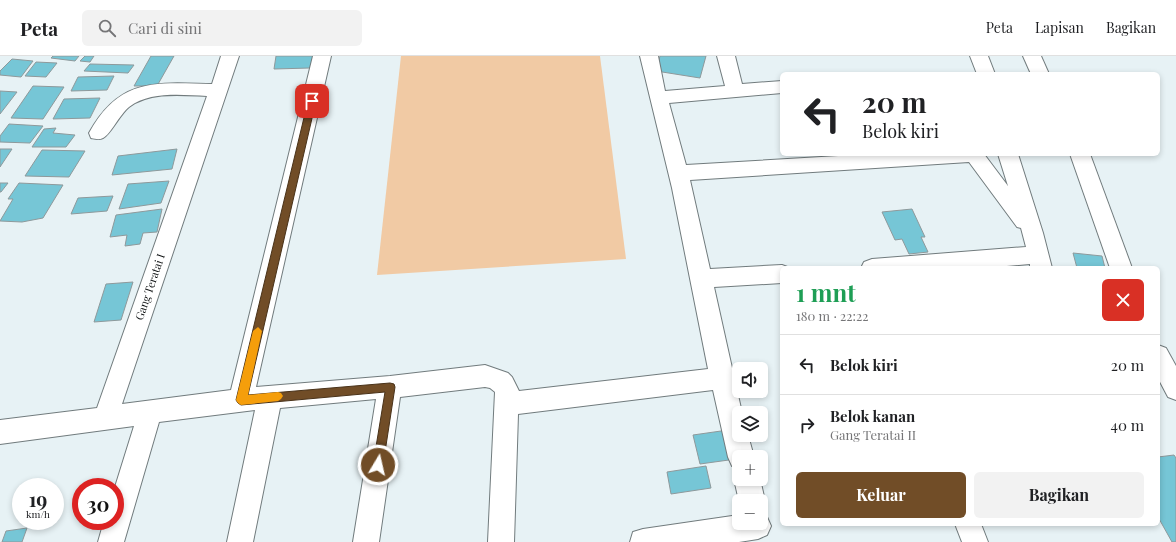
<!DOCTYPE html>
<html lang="id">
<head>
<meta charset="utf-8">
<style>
	:root { --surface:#fff; --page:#f2f2f2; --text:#202124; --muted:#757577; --line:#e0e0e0; --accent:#714d27 }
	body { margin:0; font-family:"Playfair Display",serif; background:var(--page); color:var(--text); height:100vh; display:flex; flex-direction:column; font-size:15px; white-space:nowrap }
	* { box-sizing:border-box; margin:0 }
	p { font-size:13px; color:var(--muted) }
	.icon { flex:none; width:22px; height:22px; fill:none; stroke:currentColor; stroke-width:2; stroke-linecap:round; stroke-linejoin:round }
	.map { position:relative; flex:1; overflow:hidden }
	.drawer { position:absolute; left:780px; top:210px; width:380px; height:260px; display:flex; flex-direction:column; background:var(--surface); border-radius:6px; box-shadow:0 2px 6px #0003 }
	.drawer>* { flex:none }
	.hud { position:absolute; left:780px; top:16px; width:380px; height:84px; border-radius:6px; box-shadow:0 2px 6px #0003; background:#fff; color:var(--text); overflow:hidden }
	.tools { position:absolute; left:732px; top:306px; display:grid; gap:8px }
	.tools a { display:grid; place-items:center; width:36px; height:36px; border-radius:6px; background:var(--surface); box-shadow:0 2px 6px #0003; font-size:20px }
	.speed { position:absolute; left:12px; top:422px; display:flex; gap:8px; font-size:20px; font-weight:700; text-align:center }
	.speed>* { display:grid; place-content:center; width:52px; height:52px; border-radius:50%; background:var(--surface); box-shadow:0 2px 6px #0003; line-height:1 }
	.speed small { font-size:10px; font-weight:400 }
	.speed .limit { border:6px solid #d22; background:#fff; color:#111 }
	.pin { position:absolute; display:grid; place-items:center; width:34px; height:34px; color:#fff; margin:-17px; border-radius:8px; box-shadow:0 2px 6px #0006 }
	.me { position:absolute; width:44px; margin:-22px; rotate:9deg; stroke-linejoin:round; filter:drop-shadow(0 0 3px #0008) }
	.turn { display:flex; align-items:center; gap:14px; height:84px; padding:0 16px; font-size:18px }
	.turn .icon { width:52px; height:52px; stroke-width:2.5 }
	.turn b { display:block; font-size:28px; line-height:34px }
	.round { display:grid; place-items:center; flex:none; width:42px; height:42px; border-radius:6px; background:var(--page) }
	.summary { display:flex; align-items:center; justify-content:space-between; height:68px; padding:0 16px }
	h1 { font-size:24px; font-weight:700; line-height:30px; color:#1e9e55 }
	.primary-button { display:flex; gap:8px; margin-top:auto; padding:8px 16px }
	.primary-button a { flex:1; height:46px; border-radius:6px; background:var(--accent); color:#fff; font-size:16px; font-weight:700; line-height:46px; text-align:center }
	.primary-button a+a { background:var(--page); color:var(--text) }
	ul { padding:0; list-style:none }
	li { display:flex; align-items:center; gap:12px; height:60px; padding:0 16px; border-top:1px solid var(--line) }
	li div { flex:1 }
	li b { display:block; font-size:15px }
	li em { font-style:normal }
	header { display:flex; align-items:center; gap:24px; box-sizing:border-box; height:56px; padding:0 20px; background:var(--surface); border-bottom:1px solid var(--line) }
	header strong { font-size:19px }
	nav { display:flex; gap:22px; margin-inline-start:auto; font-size:14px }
	.search { width:280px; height:36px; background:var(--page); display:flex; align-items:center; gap:10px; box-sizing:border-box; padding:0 14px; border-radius:6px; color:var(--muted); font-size:15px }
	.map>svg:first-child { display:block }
</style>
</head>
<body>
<header>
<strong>Peta</strong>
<div class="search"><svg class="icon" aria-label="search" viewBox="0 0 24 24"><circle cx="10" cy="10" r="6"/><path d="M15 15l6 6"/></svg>Cari di sini</div>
<nav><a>Peta</a><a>Lapisan</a><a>Bagikan</a></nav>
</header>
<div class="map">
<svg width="1176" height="486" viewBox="0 0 1176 486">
	<rect width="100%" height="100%" fill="#e7f2f5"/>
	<path fill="#f1caa4" d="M401 0H600L626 203 377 219Z"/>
	<g fill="#76c6d6" stroke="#8e999b">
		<path d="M53 0H79L75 5 51 2Z"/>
		<path d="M85 0H94L90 6 80 5Z"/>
		<path d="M151 0H174L157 30H134Z"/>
		<path d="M276 0H314L310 12 274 13Z"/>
		<path d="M660 0H706L700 22 656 15Z"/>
		<path d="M12 3 33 5 21 21 0 19V15Z"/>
		<path d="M36 6 57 7 46 21 25 20Z"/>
		<path d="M90 8 134 9 128 17 84 15Z"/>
		<path d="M114 20 107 34 71 35 78 21Z"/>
		<path d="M33 30 64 31 43 63 11 62Z"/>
		<path d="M0 35 17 36 0 58Z"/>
		<path d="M100 42 90 62 53 63 64 43Z"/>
		<path d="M9 68 43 70 30 87 0 86V80Z"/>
		<path d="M56 72 53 77 75 79 66 91H32L44 73Z"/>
		<path d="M0 93H12L0 111Z"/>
		<path d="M177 93 172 113 112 119 118 100Z"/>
		<path d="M42 94 85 95 69 121 25 120Z"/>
		<path d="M169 125 161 147 119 153 128 128Z"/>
		<path d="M0 127H8L1 136H0Z"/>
		<path d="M19 127 63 129 43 162 22 166 0 165 13 143H8Z"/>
		<path d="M113 140 107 155 71 158 78 142Z"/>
		<path d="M162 153 157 176 143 177 140 188 125 190 127 179 110 181 116 159Z"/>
		<path d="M912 153 925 181H921L928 196 909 198 902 183 895 184 882 156Z"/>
		<path d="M1073 197 1102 200 1105 212H1077Z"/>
		<path d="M133 226 121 264 94 266 106 228Z"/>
		<path d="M728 374 736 403 700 408 693 379Z"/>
		<path d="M1174 399 1176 402V486H1172L1158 461V401Z"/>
		<path d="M706 410 711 432 671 438 667 416Z"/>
		<path d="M27 472 22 486H2L6 475Z"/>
	</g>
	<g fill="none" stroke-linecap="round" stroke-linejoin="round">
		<g stroke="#717b7d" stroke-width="2">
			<g id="minor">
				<path d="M221 0H239L122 348 231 334 313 0H331L256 331 390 320 485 309 508 317 512 321 519 335 708 313 672 132 640 0H658L665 35 725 30 717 0H735L742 28 782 25V37L669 47 686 109 872 98H984L1008 130 998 98H1018L1043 177 1052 212H1030V208L984 212H861L864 206 872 203 1026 191 1021 172 1017 171 969 106 690 124 710 213 782 209 790 212H782V227L714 231 742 357H739V379H748L754 401H739V413L732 410 728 401 713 334 518 358 514 486H488L495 336 490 332 485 331 400 341 379 486H353L376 343 280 352 253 486H227L255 354 159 366 124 486H98L104 465H115V431L134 370 0 388V364L97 352 207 40C182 39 150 35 129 51 120 58 110 79 103 82 99 84 96 83 91 82L89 77C120 21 155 27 212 28Z"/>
				<path d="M970 0H988L995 18H977Z"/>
				<path d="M1023 0H1041L1049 18H1031Z"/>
				<path d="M1070 98H1090L1132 212H1110Z"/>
				<path d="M1158 289 1166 292 1176 310V344L1168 341 1158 322Z"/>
				<path d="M739 413V423H760L765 445 761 454V445H739L734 423Z"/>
				<path d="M761 458 767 461 771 470 767 479 758 483 739 486H630L633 476 643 473 739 459V467H761Z"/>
				<path d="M955 468H981L988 486H962Z"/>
			</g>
		</g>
		<use href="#minor" fill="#fff" fill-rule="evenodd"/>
	</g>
	<path fill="#714d27" stroke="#493219" d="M312 42 316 45 248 339 390 327 394 328 395 331 383 409 382 412 378 414 374 412 373 409 385 336 241 349 238 347 236 344 308 45Z"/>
	<path fill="#f59e0b" d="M258 271 262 275 248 339 278 336 281 337 283 340 281 343 278 345 241 349 238 347 236 344 253 275Z"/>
	<g text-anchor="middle" stroke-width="3" stroke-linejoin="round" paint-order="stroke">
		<g font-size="11" fill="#0d1011" stroke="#fff">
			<text transform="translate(150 231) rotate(-71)" y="4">Gang Teratai I</text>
		</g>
	</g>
</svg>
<div class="tools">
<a><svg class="icon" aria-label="sound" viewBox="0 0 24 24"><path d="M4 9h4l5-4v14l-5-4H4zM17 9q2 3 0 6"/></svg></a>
<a><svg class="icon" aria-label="layers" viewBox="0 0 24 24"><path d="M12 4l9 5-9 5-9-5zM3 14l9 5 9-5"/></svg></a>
<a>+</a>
<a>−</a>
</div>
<div class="speed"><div>19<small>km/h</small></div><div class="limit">30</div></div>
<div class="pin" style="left:312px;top:45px;background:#d93025"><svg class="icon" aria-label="arrive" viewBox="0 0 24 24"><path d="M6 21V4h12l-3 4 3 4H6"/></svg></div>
<svg class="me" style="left:378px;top:409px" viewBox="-20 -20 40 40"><circle r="17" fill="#714d27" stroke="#fff" stroke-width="3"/><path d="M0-11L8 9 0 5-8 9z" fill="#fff"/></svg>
<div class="hud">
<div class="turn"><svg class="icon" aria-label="left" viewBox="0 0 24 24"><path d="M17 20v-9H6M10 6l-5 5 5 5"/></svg><div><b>20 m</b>Belok kiri</div></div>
</div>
<section class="drawer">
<div class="summary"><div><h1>1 mnt</h1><p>180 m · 22:22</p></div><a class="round" style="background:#d93025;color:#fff"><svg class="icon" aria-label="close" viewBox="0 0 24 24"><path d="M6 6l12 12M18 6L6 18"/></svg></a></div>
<ul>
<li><svg class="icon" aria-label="left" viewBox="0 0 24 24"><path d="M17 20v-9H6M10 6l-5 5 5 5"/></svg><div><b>Belok kiri</b></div><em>20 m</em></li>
<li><svg class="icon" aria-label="right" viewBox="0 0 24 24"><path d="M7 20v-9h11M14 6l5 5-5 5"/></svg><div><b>Belok kanan</b><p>Gang Teratai II</p></div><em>40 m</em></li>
</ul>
<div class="primary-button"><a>Keluar</a><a>Bagikan</a></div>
</section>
</div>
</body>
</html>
